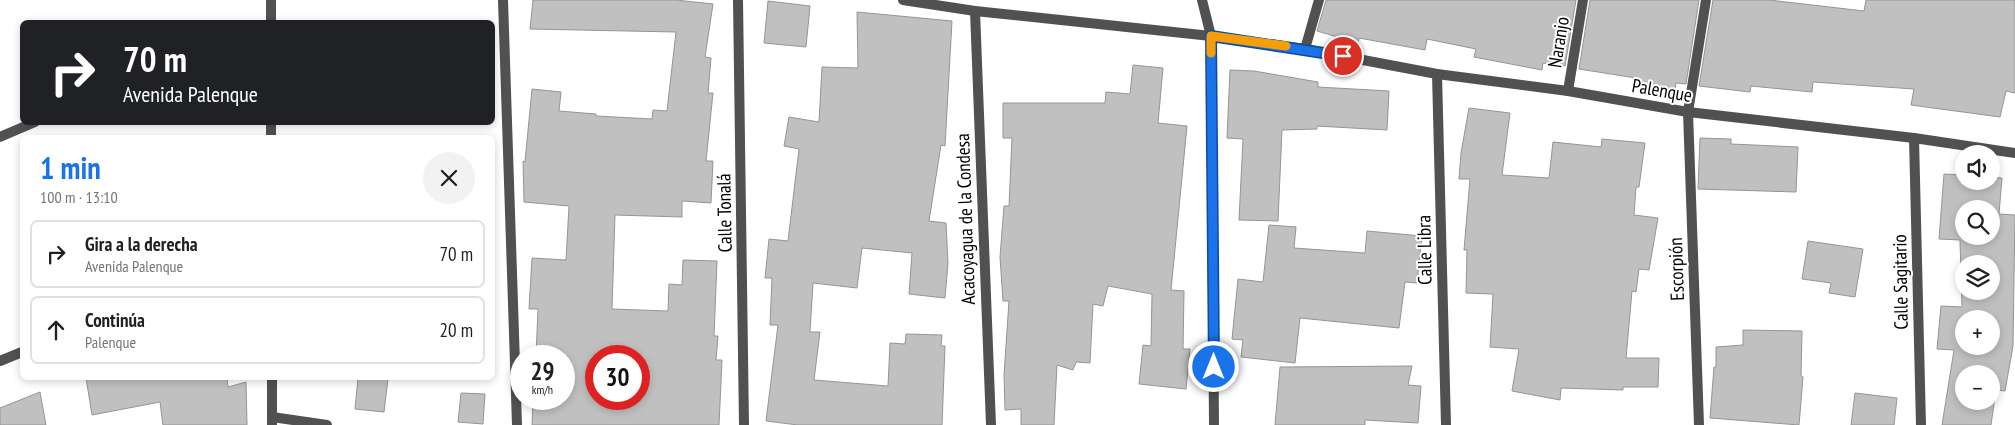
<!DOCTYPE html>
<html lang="es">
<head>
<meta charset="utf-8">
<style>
	:root { --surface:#fff; --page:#f2f2f2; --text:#202124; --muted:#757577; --line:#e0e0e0; --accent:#1a73e8 }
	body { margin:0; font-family:"PT Sans Narrow",sans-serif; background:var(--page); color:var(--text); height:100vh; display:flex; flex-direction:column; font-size:19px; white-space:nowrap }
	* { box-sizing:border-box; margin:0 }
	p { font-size:16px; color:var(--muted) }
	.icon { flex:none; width:28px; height:28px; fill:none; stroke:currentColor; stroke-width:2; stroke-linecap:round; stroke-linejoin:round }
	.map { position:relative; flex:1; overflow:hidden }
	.details { position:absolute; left:20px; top:135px; width:475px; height:245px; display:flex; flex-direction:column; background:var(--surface); border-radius:8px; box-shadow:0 2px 8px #0003 }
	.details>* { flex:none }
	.top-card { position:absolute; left:20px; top:20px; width:475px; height:105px; border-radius:8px; box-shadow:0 2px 8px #0003; background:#202124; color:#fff; overflow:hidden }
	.fabs { position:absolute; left:1955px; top:145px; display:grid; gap:10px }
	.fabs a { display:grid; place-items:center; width:45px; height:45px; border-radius:50%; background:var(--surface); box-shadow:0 2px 8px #0003; font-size:25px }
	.speed { position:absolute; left:510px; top:345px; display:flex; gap:10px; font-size:25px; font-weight:700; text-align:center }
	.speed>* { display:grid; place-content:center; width:65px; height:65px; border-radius:50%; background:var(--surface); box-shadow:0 2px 8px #0003; line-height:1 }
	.speed small { font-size:12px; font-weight:400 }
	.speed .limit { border:8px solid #d22; background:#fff; color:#111 }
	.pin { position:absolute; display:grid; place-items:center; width:42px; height:42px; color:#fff; margin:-21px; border:2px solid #fff; border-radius:50%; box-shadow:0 1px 5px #0007 }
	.me { position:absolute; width:55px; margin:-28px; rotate:0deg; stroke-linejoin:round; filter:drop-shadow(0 0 4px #0008) }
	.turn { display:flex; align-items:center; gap:18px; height:105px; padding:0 20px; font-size:22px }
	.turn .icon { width:65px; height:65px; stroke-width:2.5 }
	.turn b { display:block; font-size:35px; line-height:42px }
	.round { display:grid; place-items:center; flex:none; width:52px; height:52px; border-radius:26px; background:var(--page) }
	.headline { display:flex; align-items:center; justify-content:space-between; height:85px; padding:0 20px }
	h1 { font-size:30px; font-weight:700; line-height:38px; color:var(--accent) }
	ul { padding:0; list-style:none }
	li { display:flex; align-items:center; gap:15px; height:68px; margin:0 10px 8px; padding:0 10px; border:2px solid var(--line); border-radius:8px }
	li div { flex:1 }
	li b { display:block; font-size:19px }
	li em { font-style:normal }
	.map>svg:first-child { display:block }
</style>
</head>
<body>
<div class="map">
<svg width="2015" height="425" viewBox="0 0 2015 425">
	<rect width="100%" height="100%" fill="#fff"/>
	<g fill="#c0c0c0" stroke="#959595" fill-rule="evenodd">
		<path d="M533 0H676L713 4 705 57 711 58 708 93H713L706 161H713L711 203 682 201V217L615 215 612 309 668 311 669 284 682 285 683 260 717 261 714 336H718L716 360H722L719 425H532L533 399H564V356H536L538 309H529L532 258 566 260 569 206 524 202 523 161 525 162 532 89 561 92 559 111 596 114V116L652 119 653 110 667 111 676 32 530 29ZM596 356H639V399H596Z"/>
		<path d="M1326 0H1576L1565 66 1543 63 1542 70 1474 57 1476 49 1427 39 1425 50 1359 38 1358 43 1317 31Z"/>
		<path d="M1590 0H1699L1686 84 1676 83 1675 90 1636 81V78L1579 69Z"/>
		<path d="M1713 0H1769L1864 11 1866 0H2015V93L2006 91 2000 117 1911 105 1914 89 1813 82 1812 92 1751 86 1750 92 1699 86Z"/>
		<path d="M768 1 810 6 806 47 764 43Z"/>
		<path d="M857 12 952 21 945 146 941 145 929 221 946 223 948 263 945 298 909 294 912 253 862 248 857 288 813 283 810 332H820L814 380 888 386 890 343 905 344 906 334 942 335 941 346H945L942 425H798L766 421 778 325H770L772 278H765L769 239 788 241 799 149 784 146 789 117 819 122 822 67 858 68Z"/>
		<path d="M1133 65 1163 68 1158 123 1187 126 1171 290 1184 291 1183 349H1190L1186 389 1139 384 1143 345 1151 346 1152 294 1108 286 1103 306 1093 304 1090 363 1076 362 1073 370 1057 365 1054 425H1021V409L1005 410 1004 375 1009 301H1003L1000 257 1004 206H1009L1012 138H1003V103H1105L1106 92 1130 94Z"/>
		<path d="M1230 70 1254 71 1318 82V87L1389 91 1387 130 1317 126V129L1282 130 1278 221 1239 220 1243 139 1227 138Z"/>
		<path d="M1469 108 1510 113 1502 175 1549 178 1553 142 1601 147 1602 139 1645 143 1639 187H1636L1634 215 1658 218 1649 270 1639 269 1636 292 1632 291 1626 358H1659L1658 387H1623V390L1561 388 1560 400 1512 391 1519 349 1490 347 1493 294 1466 293 1467 250H1464L1470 179H1459L1461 153Z"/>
		<path d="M1700 138 1731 139V144L1798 147 1796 192 1698 189Z"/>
		<path d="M1944 174 1964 175V181H1991V177L2002 178 1999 214 2015 215 2013 346 2005 391 1996 390 1991 425H1942L1954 350 1937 349 1941 306 1962 307 1960 240 1939 239ZM1964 209H1991V236H1964ZM1964 264H1991V291H1964ZM1964 319H1991V346H1964ZM1964 374H1991V401H1964Z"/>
		<path d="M1269 225 1296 227 1294 248 1365 253 1367 231 1422 236 1417 283 1405 282 1399 328 1300 318 1295 363 1241 357 1243 340 1232 339 1238 279 1263 282Z"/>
		<path d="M1808 241 1863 249 1855 297 1829 293 1831 283 1802 279Z"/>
		<path d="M1743 330 1802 331 1801 376 1803 377 1799 425 1710 418 1714 367H1716V347L1743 345Z"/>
		<path d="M1412 366 1408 385 1421 386 1418 423 1365 420V425H1275L1280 367Z"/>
		<path d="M86 378H227L228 387 246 382 247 425H163L160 402 92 415Z"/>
		<path d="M358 378 388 379 384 412 355 409Z"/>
		<path d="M40 392 46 425H0V408Z"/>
		<path d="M461 393 485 394 483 424 458 422Z"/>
		<path d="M1855 393 1897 398 1894 425H1851Z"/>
	</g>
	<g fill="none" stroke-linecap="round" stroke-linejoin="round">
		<g stroke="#515151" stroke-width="10">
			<path d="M503 0 517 425"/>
			<path d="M738 0 744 425"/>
			<path d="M903 0 975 11 1211 36 1305 49 1437 74 1568 91 1688 112 1914 138 2015 153"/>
			<path d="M1202 0 1211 36 1214 425"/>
			<path d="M975 11 991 425"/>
			<path d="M271 22V0"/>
			<path d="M1305 49 1319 0"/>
			<path d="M1437 74 1446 425"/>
			<path d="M1568 91 1583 0"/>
			<path d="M271 122V138"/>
			<path d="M0 137 35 122"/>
			<path d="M1914 138 1921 425"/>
			<path d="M0 361 22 352"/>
			<path d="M272 378V425"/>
			<path d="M272 417 327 425"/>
			<path d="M1699 425 1688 112 1706 0"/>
		</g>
	</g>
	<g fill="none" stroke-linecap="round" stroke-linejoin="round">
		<g stroke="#114b97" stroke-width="12">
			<path id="route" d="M1214 367 1211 36 1343 56"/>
		</g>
		<use href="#route" stroke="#1a73e8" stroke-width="9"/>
		<path stroke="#f59e0b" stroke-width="9" d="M1211 53V36L1286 46"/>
	</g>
	<g text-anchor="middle" stroke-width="4" stroke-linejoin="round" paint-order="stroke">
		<g font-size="19" fill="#000" stroke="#fff">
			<text transform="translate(1558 42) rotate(-81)" y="7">Naranjo</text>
			<text transform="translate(1662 90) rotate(10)" y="7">Palenque</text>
			<text transform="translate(724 213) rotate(-91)" y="7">Calle Tonalá</text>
			<text transform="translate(965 219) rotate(-92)" y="7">Acacoyagua de la Condesa</text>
			<text transform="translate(1424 250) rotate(-91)" y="7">Calle Libra</text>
			<text transform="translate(1676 269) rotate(-92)" y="7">Escorpión</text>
			<text transform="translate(1900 282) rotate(-91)" y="7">Calle Sagitario</text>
		</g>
	</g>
</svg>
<div class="fabs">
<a><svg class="icon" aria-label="sound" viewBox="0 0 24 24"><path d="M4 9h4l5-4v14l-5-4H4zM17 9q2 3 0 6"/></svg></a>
<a><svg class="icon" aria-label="search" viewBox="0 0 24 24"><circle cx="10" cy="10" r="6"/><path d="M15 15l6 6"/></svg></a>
<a><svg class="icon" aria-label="layers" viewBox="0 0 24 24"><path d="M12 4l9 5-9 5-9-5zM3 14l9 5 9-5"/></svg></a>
<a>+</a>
<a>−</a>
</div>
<div class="speed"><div>29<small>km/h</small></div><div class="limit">30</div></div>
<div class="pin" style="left:1343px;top:56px;background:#d93025"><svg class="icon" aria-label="arrive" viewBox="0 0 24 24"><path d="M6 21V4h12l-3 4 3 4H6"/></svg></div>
<svg class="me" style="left:1214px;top:367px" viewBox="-20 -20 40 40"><circle r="17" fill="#1a73e8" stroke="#fff" stroke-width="3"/><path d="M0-11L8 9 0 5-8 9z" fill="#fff"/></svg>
<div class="top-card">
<div class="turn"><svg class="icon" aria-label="right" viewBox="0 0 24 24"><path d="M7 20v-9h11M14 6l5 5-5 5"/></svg><div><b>70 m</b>Avenida Palenque</div></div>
</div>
<section class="details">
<div class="headline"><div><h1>1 min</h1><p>100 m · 13:10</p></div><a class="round"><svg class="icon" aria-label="close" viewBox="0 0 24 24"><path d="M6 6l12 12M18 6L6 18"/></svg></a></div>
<ul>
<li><svg class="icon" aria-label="right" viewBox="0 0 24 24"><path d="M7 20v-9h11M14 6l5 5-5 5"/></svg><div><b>Gira a la derecha</b><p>Avenida Palenque</p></div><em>70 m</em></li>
<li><svg class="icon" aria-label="ahead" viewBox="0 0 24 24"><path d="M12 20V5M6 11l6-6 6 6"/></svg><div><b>Continúa</b><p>Palenque</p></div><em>20 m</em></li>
</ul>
</section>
</div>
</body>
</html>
